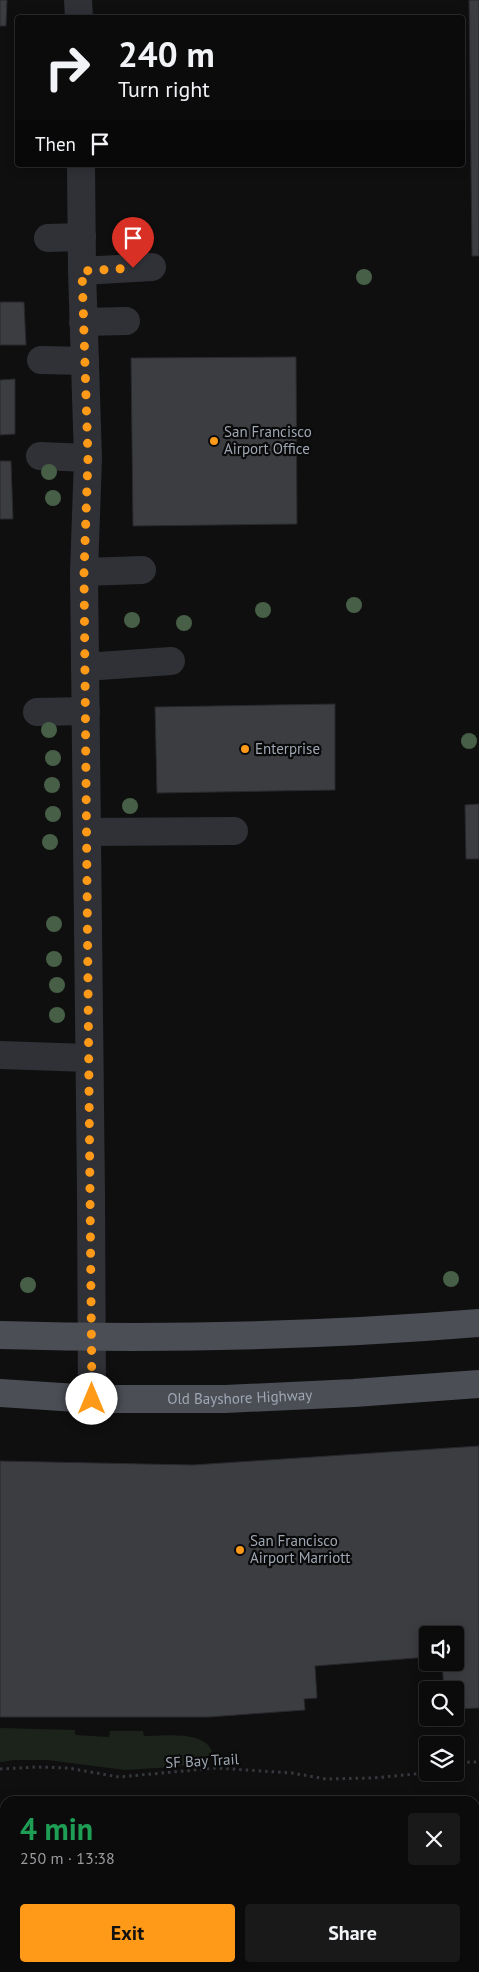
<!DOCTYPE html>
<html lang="en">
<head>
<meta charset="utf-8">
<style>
	:root { --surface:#0b0b0c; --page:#19191a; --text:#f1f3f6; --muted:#9a9b9d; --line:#2b2b2d; --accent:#ff9a18 }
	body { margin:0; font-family:"PT Sans",sans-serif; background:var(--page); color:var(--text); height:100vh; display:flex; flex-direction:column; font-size:19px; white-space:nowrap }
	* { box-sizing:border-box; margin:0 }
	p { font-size:16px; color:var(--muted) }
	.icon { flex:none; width:28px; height:28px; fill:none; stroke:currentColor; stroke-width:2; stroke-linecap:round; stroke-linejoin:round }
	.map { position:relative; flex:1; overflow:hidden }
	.panel { position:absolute; left:0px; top:1796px; width:480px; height:176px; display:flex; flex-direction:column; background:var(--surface); border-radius:15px 15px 0 0; box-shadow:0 2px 12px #0003,0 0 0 1px var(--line) }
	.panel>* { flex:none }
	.guide { position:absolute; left:15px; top:15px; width:450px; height:152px; border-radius:5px; box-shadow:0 2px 12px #0003,0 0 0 1px var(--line); background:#0b0b0c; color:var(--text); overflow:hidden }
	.buttons { position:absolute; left:419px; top:1626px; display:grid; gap:10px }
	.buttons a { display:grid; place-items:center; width:45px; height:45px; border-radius:5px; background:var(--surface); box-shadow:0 2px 12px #0003,0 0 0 1px var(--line); font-size:25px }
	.pin { position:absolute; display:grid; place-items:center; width:42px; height:42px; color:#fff; margin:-51px -21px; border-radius:50% 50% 50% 0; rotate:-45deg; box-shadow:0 0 5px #0007 }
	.pin .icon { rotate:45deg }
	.me { position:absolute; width:55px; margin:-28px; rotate:0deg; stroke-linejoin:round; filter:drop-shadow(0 0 4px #0008) }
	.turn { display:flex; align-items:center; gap:18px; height:105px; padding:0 20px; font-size:22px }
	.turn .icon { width:65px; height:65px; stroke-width:2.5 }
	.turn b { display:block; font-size:35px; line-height:42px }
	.then { display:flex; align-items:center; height:48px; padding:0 20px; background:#0003; gap:10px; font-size:19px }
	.round { display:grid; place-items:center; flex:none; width:52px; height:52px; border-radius:5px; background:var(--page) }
	.headline { display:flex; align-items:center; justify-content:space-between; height:85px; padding:0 20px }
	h1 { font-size:30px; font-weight:700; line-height:38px; color:#1e9e55 }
	.action { display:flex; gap:10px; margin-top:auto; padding:10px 20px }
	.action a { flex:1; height:58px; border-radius:5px; background:var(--accent); color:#111; font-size:20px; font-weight:700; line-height:58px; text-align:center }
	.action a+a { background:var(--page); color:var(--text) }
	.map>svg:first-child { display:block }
</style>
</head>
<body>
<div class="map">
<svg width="479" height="1972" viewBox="0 0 479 1972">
	<rect width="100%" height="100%" fill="#0f0f10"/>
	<path fill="#1b231b" d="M0 1728 75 1730V1735L109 1737 110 1731H143L144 1736C163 1736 203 1730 212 1751L206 1762 172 1767 125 1770 47 1760H15L0 1762Z"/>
	<path fill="#252f35" d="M0 1807H5V1968H475V1822L479 1821V1972H0Z"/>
	<g fill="#3b3d41" stroke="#29292d">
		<path d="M0 0H7L6 26H0Z"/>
		<path d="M469 0H479V256H472Z"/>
		<path d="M0 302H24L26 345H0Z"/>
		<path d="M296 357 297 524 133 526 131 358Z"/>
		<path d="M15 379V434L0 435V380Z"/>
		<path d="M0 461H11L13 519H0Z"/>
		<path d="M335 704V790L157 793 155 707Z"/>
		<path d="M479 804V859H466L465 805Z"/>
		<path d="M479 1446V1708L456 1709 455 1690H444L442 1662H455V1635H428V1657L315 1666 317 1698 304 1699 305 1710 209 1717H0V1461L193 1465Z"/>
	</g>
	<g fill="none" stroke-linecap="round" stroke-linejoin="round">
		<g stroke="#35383d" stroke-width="3" stroke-dasharray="2.5 4" stroke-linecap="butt">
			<path d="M455 1767 469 1762H479"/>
			<path d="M0 1769 37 1767 68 1768 119 1777 216 1768 292 1773 326 1779 373 1778 436 1772"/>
		</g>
		<g stroke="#2f3136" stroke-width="28">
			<path d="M78 0 79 18"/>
			<path d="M81 165 82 271 88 458 84 572 91 1193 92 1399"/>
			<path d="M48 238 82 237"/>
			<path d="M82 271 152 267"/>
			<path d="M83 322 126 321"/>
			<path d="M41 360 85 361"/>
			<path d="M40 456 88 458"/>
			<path d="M84 572 142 570"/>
			<path d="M85 667 171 661"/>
			<path d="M37 712 86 711"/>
			<path d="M87 832 234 831"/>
			<path d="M0 1055 89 1058"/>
		</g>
		<g stroke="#4b4e55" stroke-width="28">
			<path d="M0 1335C160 1340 319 1336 479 1323"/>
			<path id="s1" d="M0 1393 92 1399H225L354 1393 479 1384"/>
		</g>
	</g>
	<g fill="#475f46">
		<circle cx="364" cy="277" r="8"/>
		<circle cx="49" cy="472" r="8"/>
		<circle cx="53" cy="498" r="8"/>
		<circle cx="354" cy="605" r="8"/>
		<circle cx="263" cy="610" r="8"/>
		<circle cx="132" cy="620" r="8"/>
		<circle cx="184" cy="623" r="8"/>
		<circle cx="49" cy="730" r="8"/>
		<circle cx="469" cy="741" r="8"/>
		<circle cx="53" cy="758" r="8"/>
		<circle cx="52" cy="785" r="8"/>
		<circle cx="130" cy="806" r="8"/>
		<circle cx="53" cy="814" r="8"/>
		<circle cx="50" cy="842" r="8"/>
		<circle cx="54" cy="924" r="8"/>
		<circle cx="54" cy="959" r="8"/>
		<circle cx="57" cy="985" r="8"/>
		<circle cx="57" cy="1015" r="8"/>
		<circle cx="451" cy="1279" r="8"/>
		<circle cx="28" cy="1285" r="8"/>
	</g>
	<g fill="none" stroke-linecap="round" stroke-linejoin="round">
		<path stroke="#ff9a18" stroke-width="9" stroke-dasharray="0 16.2" d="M92 1399 84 572 88 458 82 271 133 268"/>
	</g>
	<g fill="#ff9a18" stroke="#0a0a0b" stroke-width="2">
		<circle cx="214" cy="441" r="5"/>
		<circle cx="245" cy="749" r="5"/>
		<circle cx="240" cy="1550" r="5"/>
	</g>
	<g text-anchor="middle" stroke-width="4.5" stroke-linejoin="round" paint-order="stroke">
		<g font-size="15" fill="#9ea7b3" stroke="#0a0a0b" text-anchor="start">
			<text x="224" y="437">San Francisco<tspan x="224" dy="17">Airport Office</tspan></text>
			<text x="255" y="754">Enterprise</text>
			<text x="250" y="1546">San Francisco<tspan x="250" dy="17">Airport Marriott</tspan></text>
		</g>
		<g font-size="15" fill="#9ea7b3" stroke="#0a0a0b">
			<text dy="5" stroke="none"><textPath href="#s1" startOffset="240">Old Bayshore Highway</textPath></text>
			<text transform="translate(202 1761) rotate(-3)" y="5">SF Bay Trail</text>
		</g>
	</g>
</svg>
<div class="buttons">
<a><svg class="icon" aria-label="sound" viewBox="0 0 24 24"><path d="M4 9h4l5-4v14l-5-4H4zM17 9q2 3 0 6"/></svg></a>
<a><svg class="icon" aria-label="search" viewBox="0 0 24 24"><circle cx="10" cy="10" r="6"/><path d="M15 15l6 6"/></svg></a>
<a><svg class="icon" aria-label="layers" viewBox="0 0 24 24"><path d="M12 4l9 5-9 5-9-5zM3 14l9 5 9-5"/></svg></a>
</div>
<div class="pin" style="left:133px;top:268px;background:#d93025"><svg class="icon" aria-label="arrive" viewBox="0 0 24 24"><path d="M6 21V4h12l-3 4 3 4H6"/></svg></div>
<svg class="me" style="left:92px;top:1399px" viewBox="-20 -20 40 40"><circle r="19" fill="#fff"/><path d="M0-13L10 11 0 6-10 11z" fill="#ff9a18"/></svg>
<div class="guide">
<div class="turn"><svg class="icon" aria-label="right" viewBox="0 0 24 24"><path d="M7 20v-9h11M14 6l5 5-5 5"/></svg><div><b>240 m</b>Turn right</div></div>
<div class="then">Then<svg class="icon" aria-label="arrive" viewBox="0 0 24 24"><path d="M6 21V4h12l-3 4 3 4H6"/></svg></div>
</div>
<section class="panel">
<div class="headline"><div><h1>4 min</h1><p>250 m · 13:38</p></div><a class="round"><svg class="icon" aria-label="close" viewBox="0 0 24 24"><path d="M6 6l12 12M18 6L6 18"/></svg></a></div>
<div class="action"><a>Exit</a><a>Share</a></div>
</section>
</div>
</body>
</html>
